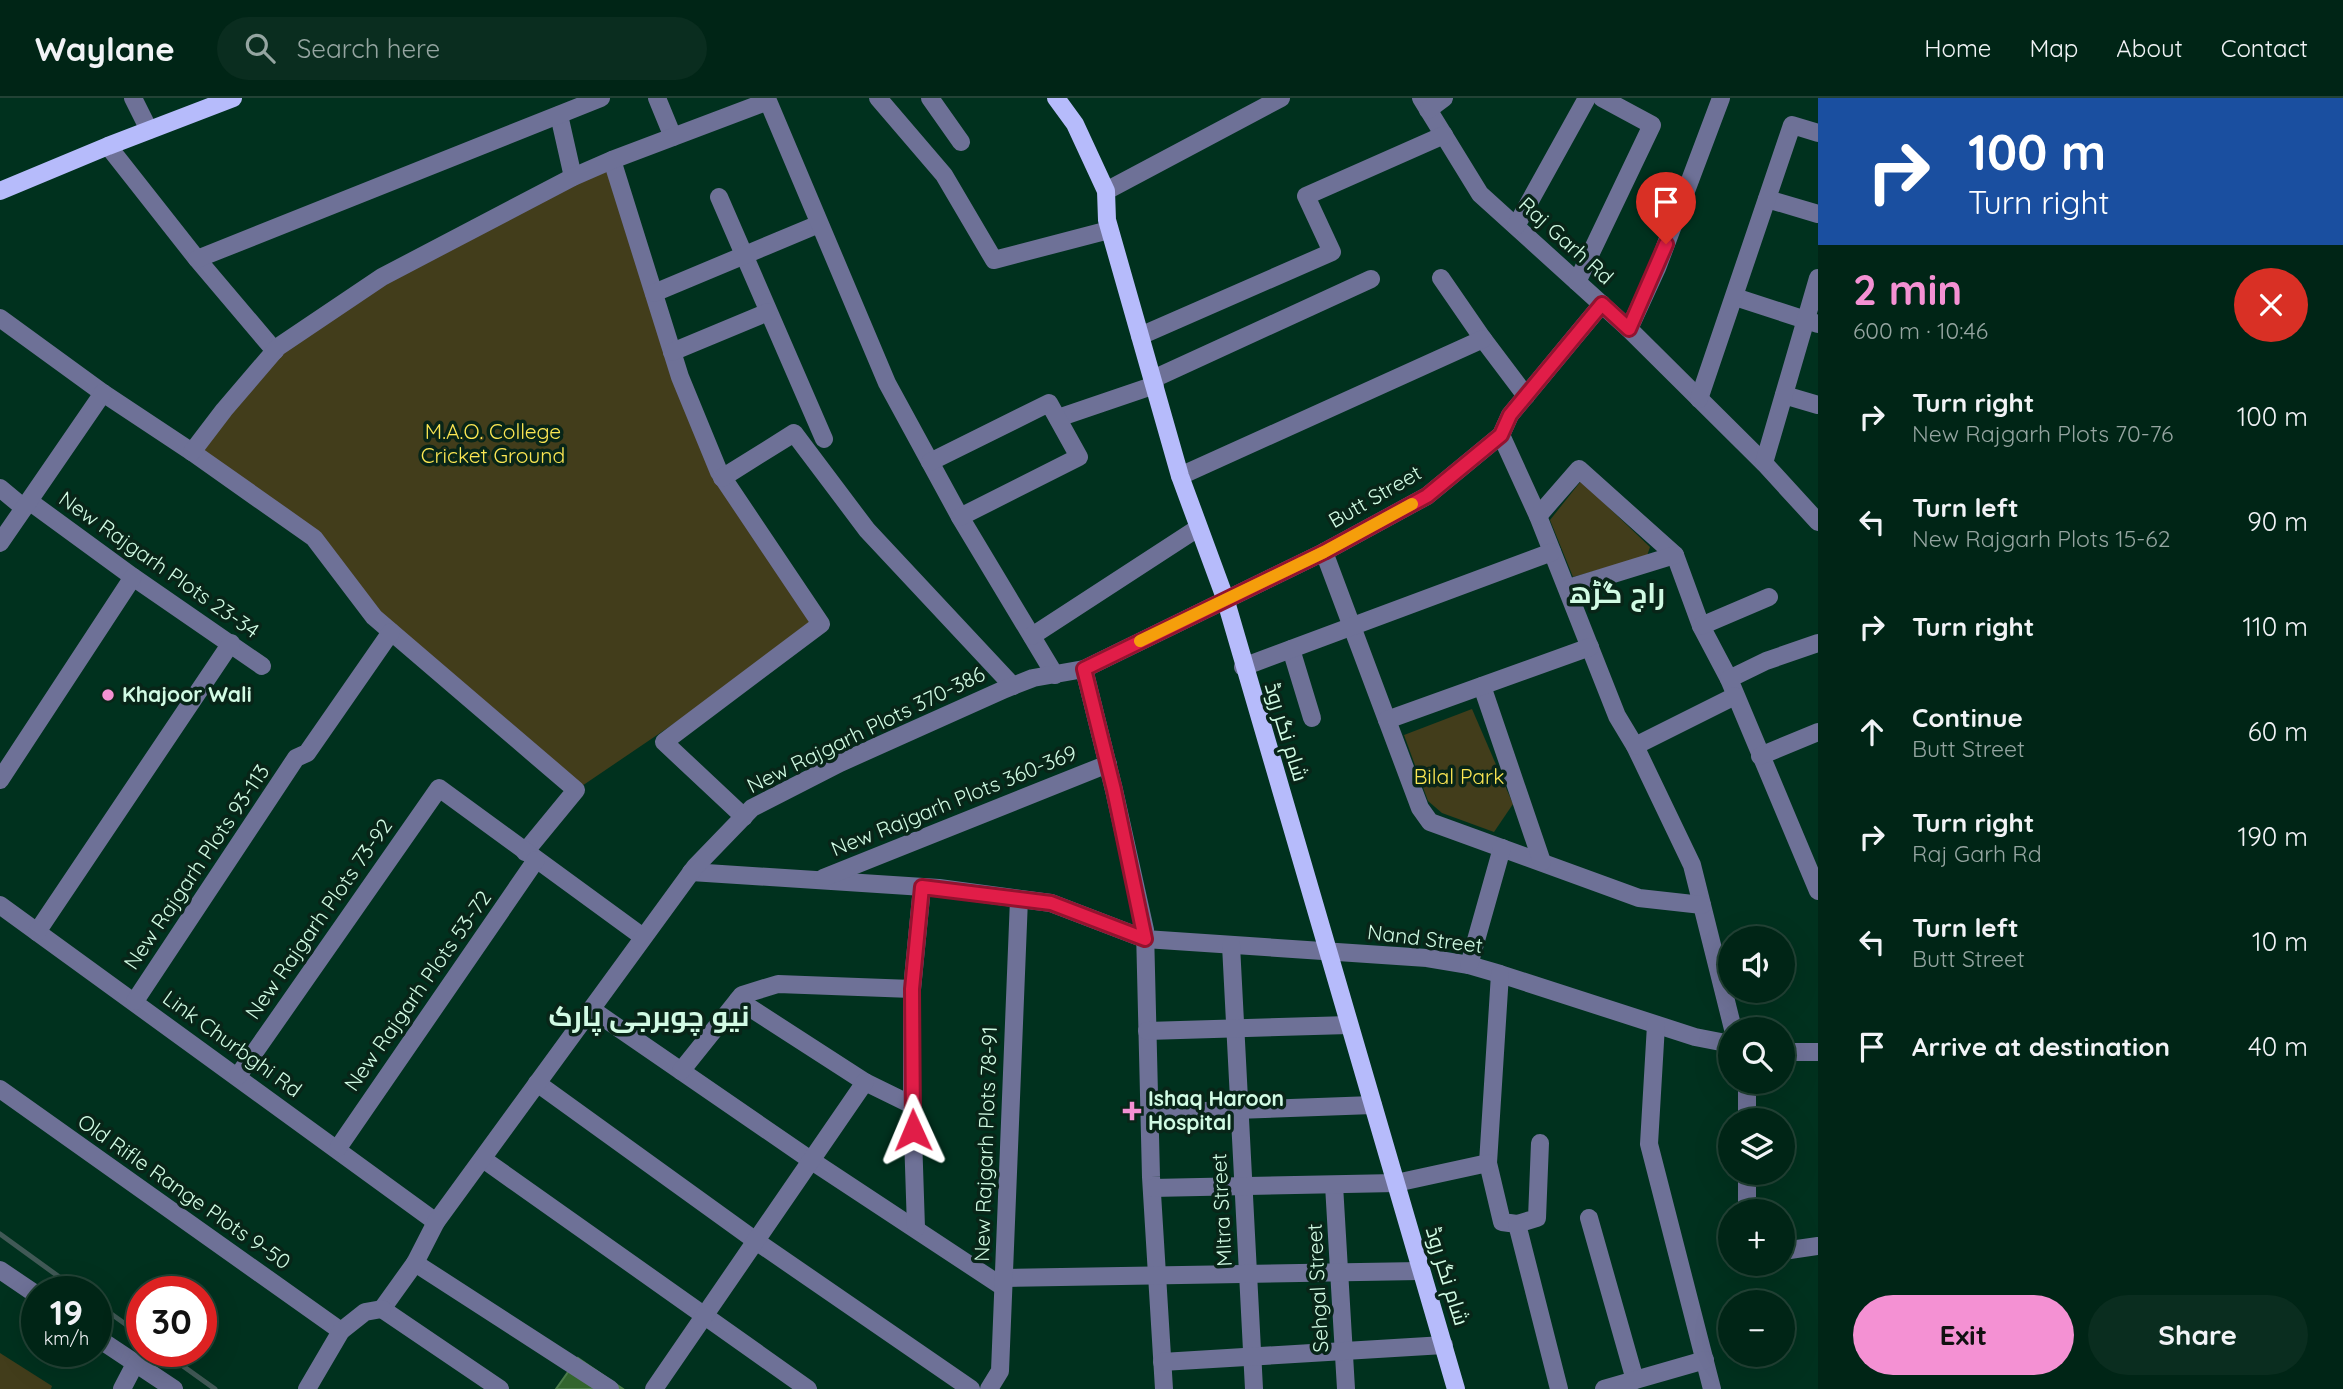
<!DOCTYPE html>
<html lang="en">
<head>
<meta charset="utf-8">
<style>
	:root { --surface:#002516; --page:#0a2d1f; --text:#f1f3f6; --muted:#95a5a1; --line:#224235; --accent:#f491d3 }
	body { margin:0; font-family:Quicksand,Cairo,sans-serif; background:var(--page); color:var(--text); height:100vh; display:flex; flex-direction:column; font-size:26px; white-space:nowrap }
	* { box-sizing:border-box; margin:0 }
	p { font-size:23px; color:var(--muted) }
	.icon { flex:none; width:38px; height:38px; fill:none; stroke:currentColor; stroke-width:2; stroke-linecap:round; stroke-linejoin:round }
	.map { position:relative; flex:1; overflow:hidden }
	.sheet { display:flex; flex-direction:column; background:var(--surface); width:525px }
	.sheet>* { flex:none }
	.top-card { background:#1a4fa0; color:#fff; overflow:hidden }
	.buttons { position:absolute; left:1718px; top:828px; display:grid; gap:14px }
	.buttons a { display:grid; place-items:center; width:77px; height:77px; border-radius:50%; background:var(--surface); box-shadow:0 7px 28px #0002,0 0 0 2px var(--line); font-size:35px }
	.speed { position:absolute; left:21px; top:1178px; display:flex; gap:14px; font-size:35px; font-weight:700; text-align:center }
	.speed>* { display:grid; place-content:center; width:91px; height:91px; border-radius:50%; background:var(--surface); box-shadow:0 7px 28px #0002,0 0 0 2px var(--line); line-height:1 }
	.speed small { font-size:18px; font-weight:400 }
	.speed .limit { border:10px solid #d22; background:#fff; color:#111 }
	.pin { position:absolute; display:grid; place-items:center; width:60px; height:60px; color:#fff; margin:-72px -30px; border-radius:50% 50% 50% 0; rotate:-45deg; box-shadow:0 0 7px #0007 }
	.pin .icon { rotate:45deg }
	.me { position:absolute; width:77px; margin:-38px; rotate:359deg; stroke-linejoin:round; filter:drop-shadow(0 0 5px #0008) }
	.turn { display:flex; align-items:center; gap:24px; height:147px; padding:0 35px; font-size:32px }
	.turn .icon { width:91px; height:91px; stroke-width:2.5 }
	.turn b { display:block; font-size:49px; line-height:60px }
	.round { display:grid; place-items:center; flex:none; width:74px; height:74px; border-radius:37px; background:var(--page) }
	.summary { display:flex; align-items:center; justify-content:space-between; height:119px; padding:0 35px }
	h1 { font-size:42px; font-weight:700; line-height:52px; color:var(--accent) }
	.primary-button { display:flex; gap:14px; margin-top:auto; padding:14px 35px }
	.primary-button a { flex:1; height:80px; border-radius:42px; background:var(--accent); color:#111; font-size:28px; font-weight:700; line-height:80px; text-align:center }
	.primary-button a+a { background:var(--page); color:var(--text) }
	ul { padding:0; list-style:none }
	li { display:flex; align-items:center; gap:21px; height:105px; padding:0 35px }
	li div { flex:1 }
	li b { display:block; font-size:26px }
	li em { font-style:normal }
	header { display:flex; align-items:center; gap:42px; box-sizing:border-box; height:98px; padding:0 35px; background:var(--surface); border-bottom:2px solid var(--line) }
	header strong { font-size:33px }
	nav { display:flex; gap:38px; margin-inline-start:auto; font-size:24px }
	.search { width:490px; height:63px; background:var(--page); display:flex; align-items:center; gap:18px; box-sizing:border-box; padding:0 24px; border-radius:38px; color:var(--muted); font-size:26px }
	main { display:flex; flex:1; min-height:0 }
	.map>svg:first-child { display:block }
</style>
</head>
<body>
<header>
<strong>Waylane</strong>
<div class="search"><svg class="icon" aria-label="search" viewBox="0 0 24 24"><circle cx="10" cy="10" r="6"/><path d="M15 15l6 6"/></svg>Search here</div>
<nav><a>Home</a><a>Map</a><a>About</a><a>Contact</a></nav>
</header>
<main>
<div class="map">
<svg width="1818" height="1291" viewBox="0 0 1818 1291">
	<rect width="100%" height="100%" fill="#00311e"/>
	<g fill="#423d1b">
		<path d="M612 62 722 380 821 526 576 692 374 519 314 440 192 354 275 253 382 179Z"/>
		<path d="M1581 383 1650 449 1647 458 1573 479 1550 422Z"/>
		<path d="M1472 611 1513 706 1494 734 1442 715 1428 703 1404 637Z"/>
		<path d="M0 1255 52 1288 51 1291H0Z"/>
	</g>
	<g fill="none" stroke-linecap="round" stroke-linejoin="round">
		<g stroke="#415956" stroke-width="5">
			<path d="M0 1136 80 1194"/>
			<path d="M96 1205 142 1238"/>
			<path d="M162 1253 215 1291"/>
		</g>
	</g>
	<path fill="#32652d" stroke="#4b7c49" stroke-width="2" d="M578 1260 623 1291H556Z"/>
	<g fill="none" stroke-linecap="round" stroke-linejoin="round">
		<g stroke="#6e7197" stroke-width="18">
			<path d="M133 0 149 32"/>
			<path d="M657 0 673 39"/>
			<path d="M878 0 944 77 994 162 1109 132"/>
			<path d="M930 0 961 44"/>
			<path d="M1421 0 1480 96 1629 231 1764 365 1818 424"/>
			<path d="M1428 12 1444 0"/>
			<path d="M559 17 573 79"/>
			<path d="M108 48 197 161 275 253"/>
			<path d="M612 62 680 279 719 374 821 526 664 644 744 719"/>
			<path d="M1106 93 1281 0"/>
			<path d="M719 99 824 341"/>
			<path d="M1767 101 1818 116"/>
			<path d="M1516 128 1587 0"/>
			<path d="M197 161 601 0"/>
			<path d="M1441 180 1483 241 1526 298"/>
			<path d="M1577 184 1652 27 1602 0"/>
			<path d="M654 195 819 126"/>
			<path d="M1735 199 1818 226"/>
			<path d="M0 220 103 295 192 354 314 440 374 519 576 692 525 754"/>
			<path d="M1629 231 1657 170 1721 0"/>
			<path d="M1140 238 1332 154 1306 98 1444 37"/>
			<path d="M672 254 768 214"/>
			<path d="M1153 281 1371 181"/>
			<path d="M1784 297 1818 307"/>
			<path d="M1699 301 1792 27 1818 35"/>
			<path d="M1058 320 1155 287"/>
			<path d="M1501 337 1538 418 1617 618 1635 648 1692 767 1733 931"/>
			<path d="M192 354 224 312 278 249 382 179 573 79 612 62 768 3 887 285 960 419 1055 577"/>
			<path d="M930 364 1049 305 1079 359 960 419"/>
			<path d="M1764 365 1818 180"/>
			<path d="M1180 378 1483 241"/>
			<path d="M722 380 794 335 867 432 1013 588"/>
			<path d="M0 390 24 410"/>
			<path d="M29 403 133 479 262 568"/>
			<path d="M1538 418 1579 371 1675 457 1701 528 1729 581"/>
			<path d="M0 445 103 295"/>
			<path d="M1324 454 1420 710 1430 724 1639 800 1702 807"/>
			<path d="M1568 490 1675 457"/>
			<path d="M1701 528 1769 499"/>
			<path d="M1032 538 1198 430"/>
			<path d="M1818 545 1766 563 1729 581 1818 793"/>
			<path d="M1291 551 1312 620"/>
			<path d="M1243 569 1552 454"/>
			<path d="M1084 571 1114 692 1145 832 1151 1079 1164 1291"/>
			<path d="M1482 588 1542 764"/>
			<path d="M1387 622 1590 549"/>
			<path d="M1635 648 1735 598"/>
			<path d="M1760 658 1818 634"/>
			<path d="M0 682 133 479"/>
			<path d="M691 774 939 790 1051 805 1145 841 1427 860 1469 867 1500 876 1695 939 1731 946"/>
			<path d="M823 780 1108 666"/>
			<path d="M0 807 436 1124"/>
			<path d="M37 834 231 545"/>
			<path d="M1231 847 1254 1291"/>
			<path d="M1469 867 1502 750"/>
			<path d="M1500 876 1488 1065 1502 1124 1517 1126"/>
			<path d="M738 902 865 984 912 1007"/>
			<path d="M135 903 296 660 307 655 391 534"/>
			<path d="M591 911 812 1063 1003 1189"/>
			<path d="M1656 927 1649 1046 1712 1291"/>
			<path d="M1147 933 1349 927"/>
			<path d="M1783 954H1818"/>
			<path d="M681 973 742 897 778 886 912 891"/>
			<path d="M238 978 439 690 643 839"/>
			<path d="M1747 984V1022"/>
			<path d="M537 985 756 1143 971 1291"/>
			<path d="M0 991 341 1233"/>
			<path d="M1150 1015 1373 1007"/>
			<path d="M1540 1045 1537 1120 1517 1126 1559 1291"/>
			<path d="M338 1050 536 762"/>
			<path d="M483 1061 808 1291"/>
			<path d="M1747 1074V1113"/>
			<path d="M1334 1087 1346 1291"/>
			<path d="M1152 1090 1396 1085 1488 1065"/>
			<path d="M1589 1120 1635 1282"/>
			<path d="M916 1130 912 1007V891L922 789"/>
			<path d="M1783 1153 1818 1148"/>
			<path d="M415 1165 610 1291"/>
			<path d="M0 1172 37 1197"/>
			<path d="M1004 1180 1420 1173"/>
			<path d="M382 1211 415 1165 436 1124 695 769 752 710 840 665 1005 591 1033 580 1084 571 1324 454 1427 398 1501 337 1510 317 1602 206"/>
			<path d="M382 1211 500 1291"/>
			<path d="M96 1239 174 1291"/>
			<path d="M1162 1264 1444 1247"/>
			<path d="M122 1291 135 1266"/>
			<path d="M307 1291 341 1233 365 1214 382 1211"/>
			<path d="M654 1291 865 984"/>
			<path d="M989 1291 1000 1273 1019 801"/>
			<path d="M1604 1291 1705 1262"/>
		</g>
		<g stroke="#b6bbfb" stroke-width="18">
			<path d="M1056 0 1075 26 1106 93 1107 122 1180 378 1225 500 1456 1291"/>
			<path d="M0 93 108 48 233 0"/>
		</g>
	</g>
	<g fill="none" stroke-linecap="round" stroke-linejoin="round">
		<g stroke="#92132f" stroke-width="18">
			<path id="route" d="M913 1032 912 891 922 789 1051 805 1145 841 1114 692 1084 571 1324 454 1427 398 1501 337 1510 317 1602 206 1629 231 1666 146"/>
		</g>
		<use href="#route" stroke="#e11d48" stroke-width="12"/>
		<path stroke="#f59e0b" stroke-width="12" d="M1140 543 1324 454 1412 406"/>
	</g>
	<g fill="#f491d3" stroke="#082518" stroke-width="2.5">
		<circle cx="108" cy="597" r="7"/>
		<path d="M1128.5 1002.5h7v7h7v7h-7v7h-7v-7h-7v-7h7z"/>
	</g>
	<g text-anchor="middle" stroke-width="7" stroke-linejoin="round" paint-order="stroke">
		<g font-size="21" fill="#d1fbe4" stroke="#082518">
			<text transform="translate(1566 143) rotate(42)" y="7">Raj Garh Rd</text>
			<text transform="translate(1375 399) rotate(-30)" y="7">Butt Street</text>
			<text transform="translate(159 467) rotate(35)" y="7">New Rajgarh Plots 23-34</text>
			<text transform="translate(866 632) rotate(-26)" y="7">New Rajgarh Plots 370-386</text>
			<text transform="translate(1286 634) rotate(73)" y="7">شام نگر روڈ</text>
			<text transform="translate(954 703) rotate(-22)" y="7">New Rajgarh Plots 360-369</text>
			<text transform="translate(197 769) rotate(-56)" y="7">New Rajgarh Plots 93-113</text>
			<text transform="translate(319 821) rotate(-55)" y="7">New Rajgarh Plots 73-92</text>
			<text transform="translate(1425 841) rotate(7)" y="7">Nand Street</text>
			<text transform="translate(418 893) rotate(-55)" y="7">New Rajgarh Plots 53-72</text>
			<text transform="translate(232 946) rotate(36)" y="7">Link Churbghi Rd</text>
			<text transform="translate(986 1046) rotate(-88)" y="7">New Rajgarh Plots 78-91</text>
			<text transform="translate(184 1094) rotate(35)" y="7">Old Rifle Range Plots 9-50</text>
			<text transform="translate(1222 1112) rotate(-93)" y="7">MItra Street</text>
			<text transform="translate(1447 1178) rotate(73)" y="7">شام نگر روڈ</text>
			<text transform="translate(1318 1190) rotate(-93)" y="7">Sehgal Street</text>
		</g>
		<g font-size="21" fill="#fce753" stroke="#082518">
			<text x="493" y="341">M.A.O. College<tspan x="493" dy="24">Cricket Ground</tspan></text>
			<text x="1459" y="686">Bilal Park</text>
		</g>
		<g font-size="21" font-weight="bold" fill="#d1fbe4" stroke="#082518" text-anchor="start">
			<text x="122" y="604">Khajoor Wali</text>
			<text x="1148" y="1008">Ishaq Haroon<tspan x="1148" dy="24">Hospital</tspan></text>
		</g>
		<g font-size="28" font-weight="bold" fill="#d1fbe4" stroke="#082518">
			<text x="1617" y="505">راج گڑھ</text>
			<text x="649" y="928">نیو چوبرجی پارک</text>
		</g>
	</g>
</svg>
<div class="buttons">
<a><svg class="icon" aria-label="sound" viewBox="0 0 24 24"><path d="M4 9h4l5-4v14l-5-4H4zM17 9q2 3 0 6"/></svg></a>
<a><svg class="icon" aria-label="search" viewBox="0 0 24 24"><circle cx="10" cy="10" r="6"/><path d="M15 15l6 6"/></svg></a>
<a><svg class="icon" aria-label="layers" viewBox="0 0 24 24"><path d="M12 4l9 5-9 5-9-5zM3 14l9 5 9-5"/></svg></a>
<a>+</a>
<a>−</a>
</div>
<div class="speed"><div>19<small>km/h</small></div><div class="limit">30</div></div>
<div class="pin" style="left:1666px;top:146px;background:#d93025"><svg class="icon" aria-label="arrive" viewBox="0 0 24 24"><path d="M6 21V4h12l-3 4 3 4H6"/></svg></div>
<svg class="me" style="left:913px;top:1032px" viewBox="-20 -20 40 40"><path d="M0-17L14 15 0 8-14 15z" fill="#e11d48" stroke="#fff" stroke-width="4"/></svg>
</div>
<section class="sheet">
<div class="top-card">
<div class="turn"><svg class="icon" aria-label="right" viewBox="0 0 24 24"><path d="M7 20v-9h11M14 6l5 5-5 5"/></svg><div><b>100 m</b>Turn right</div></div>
</div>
<div class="summary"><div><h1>2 min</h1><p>600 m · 10:46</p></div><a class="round" style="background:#d93025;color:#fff"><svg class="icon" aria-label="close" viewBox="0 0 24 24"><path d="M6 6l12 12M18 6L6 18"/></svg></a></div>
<ul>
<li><svg class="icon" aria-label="right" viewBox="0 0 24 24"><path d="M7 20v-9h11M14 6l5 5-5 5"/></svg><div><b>Turn right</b><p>New Rajgarh Plots 70-76</p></div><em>100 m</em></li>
<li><svg class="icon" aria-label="left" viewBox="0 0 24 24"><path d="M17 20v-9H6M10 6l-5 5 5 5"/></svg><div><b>Turn left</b><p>New Rajgarh Plots 15-62</p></div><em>90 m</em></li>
<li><svg class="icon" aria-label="right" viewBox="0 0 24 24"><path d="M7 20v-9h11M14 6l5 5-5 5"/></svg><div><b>Turn right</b></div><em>110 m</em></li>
<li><svg class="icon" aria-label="ahead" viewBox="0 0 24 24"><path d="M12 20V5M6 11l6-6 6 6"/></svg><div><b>Continue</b><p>Butt Street</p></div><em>60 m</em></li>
<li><svg class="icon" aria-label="right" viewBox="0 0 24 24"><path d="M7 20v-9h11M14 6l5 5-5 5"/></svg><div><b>Turn right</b><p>Raj Garh Rd</p></div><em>190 m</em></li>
<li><svg class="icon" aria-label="left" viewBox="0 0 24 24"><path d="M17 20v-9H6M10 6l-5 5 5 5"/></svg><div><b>Turn left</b><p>Butt Street</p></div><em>10 m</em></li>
<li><svg class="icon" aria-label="arrive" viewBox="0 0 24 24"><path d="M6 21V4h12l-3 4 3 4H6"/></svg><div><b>Arrive at destination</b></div><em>40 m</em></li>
</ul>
<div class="primary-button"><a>Exit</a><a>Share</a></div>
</section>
</main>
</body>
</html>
